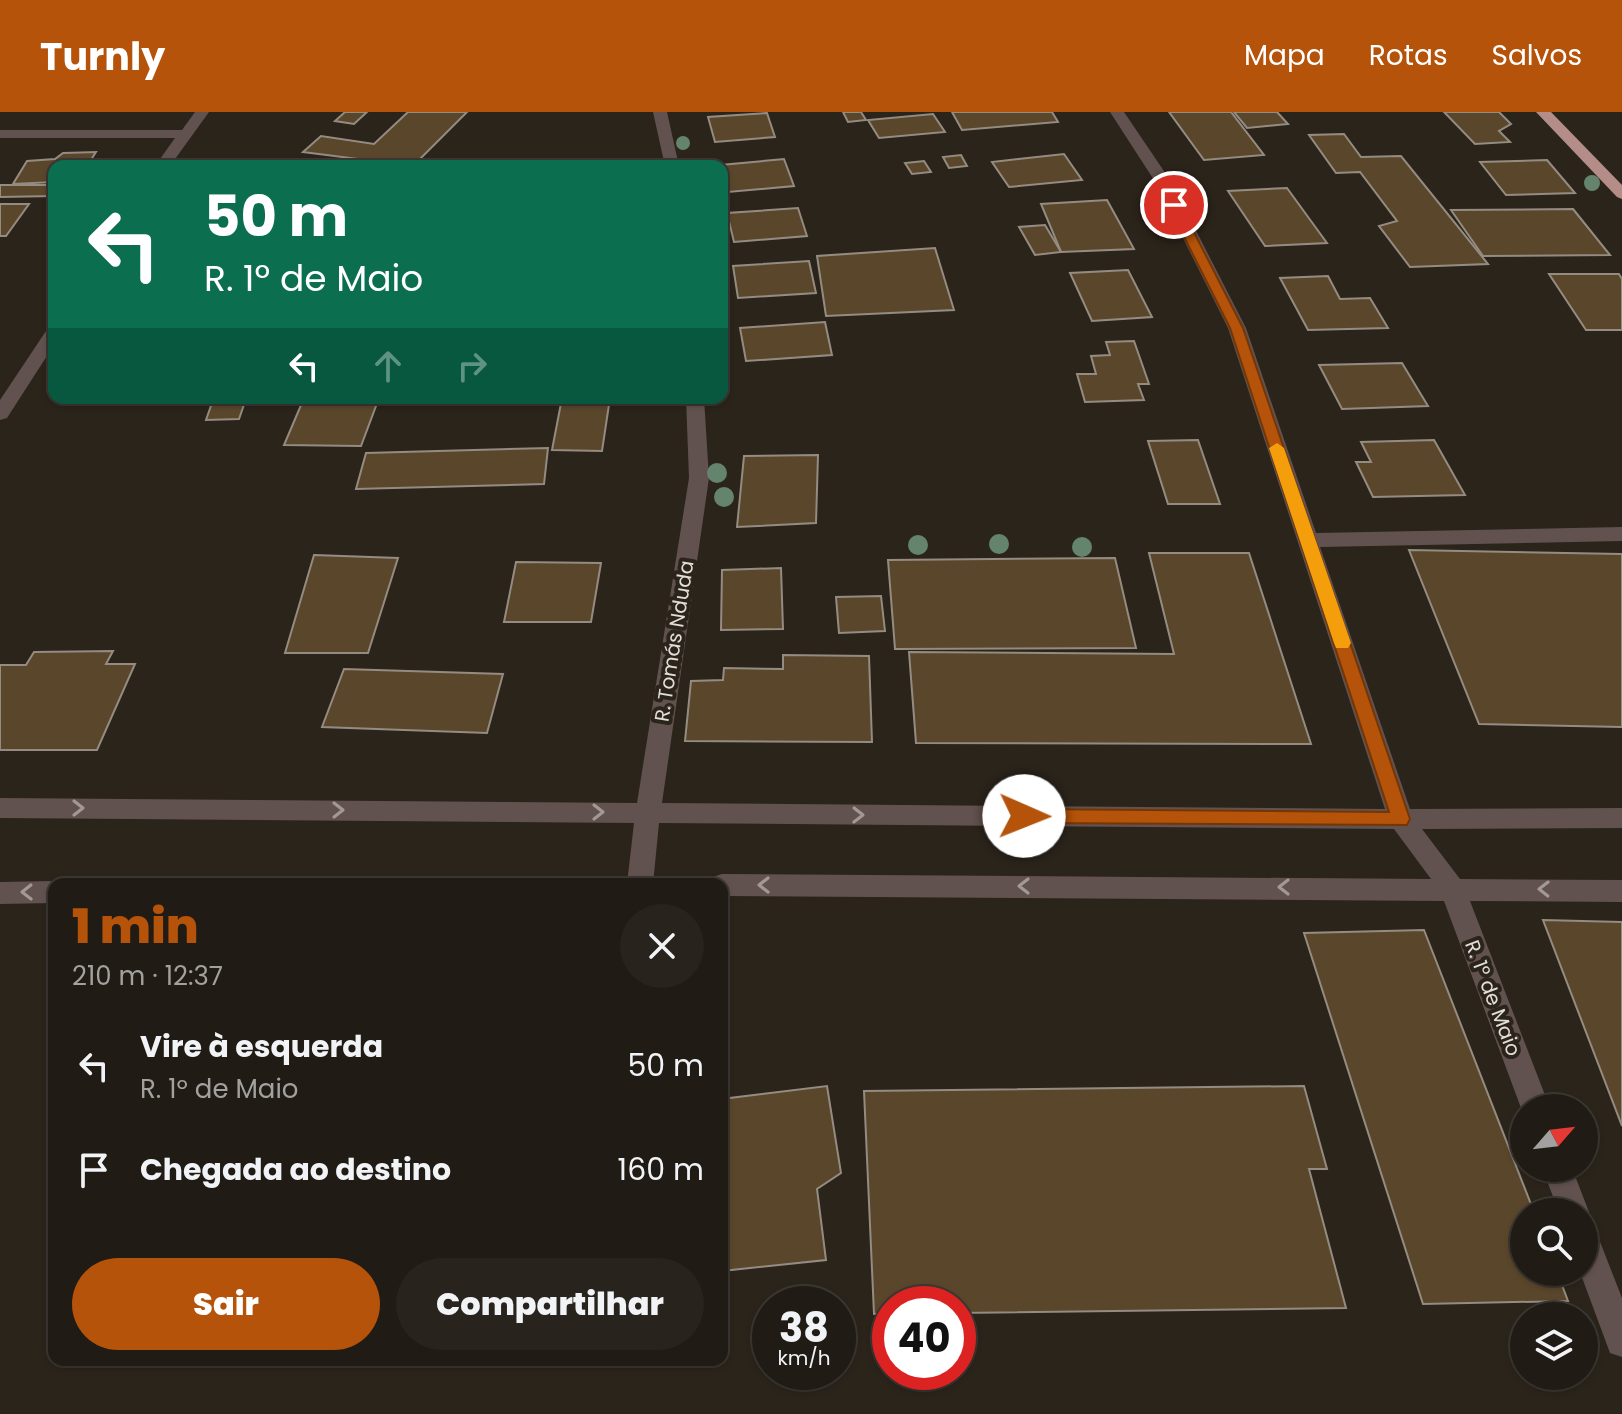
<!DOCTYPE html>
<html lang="pt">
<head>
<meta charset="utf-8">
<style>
	:root { --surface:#201b14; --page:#28241d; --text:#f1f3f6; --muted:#a2a1a0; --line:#3d3934; --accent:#b45309 }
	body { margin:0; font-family:Poppins,sans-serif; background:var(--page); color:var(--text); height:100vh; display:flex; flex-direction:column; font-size:30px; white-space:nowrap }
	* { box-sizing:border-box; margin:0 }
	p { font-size:26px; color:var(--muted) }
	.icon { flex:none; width:44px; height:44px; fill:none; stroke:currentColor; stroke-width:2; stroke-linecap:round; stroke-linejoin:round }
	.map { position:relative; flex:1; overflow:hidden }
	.sheet { position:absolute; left:48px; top:766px; width:680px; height:488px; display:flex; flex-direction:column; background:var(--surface); border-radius:16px; box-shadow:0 2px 6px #0004,0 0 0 2px var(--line) }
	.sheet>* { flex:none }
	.top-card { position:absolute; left:48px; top:48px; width:680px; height:244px; border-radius:16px; box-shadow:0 2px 6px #0004,0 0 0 2px var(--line); background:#0b6e4f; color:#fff; overflow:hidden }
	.needle { width:52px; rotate:62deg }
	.controls { position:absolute; left:1510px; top:982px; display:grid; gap:16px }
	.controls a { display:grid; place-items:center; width:88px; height:88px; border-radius:50%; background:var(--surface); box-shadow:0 2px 6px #0004,0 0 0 2px var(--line); font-size:40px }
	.speed { position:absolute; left:752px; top:1174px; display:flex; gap:16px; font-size:40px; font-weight:700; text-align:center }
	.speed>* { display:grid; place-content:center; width:104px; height:104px; border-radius:50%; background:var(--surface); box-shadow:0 2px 6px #0004,0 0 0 2px var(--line); line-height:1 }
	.speed small { font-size:20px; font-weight:400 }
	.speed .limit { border:12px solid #d22; background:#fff; color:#111 }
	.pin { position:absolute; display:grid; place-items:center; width:68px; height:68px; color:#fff; margin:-34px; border:4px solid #fff; border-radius:50%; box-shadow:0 2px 8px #0007 }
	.me { position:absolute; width:88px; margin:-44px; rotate:91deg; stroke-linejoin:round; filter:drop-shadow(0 0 6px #0008) }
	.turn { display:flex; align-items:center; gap:28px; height:168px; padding:0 24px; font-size:36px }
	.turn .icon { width:104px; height:104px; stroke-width:2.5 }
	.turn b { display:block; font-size:56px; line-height:68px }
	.lanes { display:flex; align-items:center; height:76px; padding:0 24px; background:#0003; justify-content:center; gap:40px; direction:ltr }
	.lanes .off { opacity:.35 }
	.round { display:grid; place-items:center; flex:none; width:84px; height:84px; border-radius:42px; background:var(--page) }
	.summary { display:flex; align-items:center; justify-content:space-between; height:136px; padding:0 24px }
	h1 { font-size:48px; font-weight:800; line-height:60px; color:var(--accent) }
	.button { display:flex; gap:16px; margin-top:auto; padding:16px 24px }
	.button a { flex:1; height:92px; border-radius:48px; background:var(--accent); color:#fff; font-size:32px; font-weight:800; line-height:92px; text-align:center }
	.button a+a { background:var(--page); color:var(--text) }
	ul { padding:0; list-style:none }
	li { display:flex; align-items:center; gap:24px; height:104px; padding:0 24px }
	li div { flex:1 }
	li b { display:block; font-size:30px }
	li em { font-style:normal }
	header { display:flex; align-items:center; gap:48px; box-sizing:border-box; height:112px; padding:0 40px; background:var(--accent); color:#fff }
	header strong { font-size:38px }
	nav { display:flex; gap:44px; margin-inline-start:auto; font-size:28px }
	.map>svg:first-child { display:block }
</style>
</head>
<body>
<header>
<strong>Turnly</strong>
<nav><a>Mapa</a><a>Rotas</a><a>Salvos</a></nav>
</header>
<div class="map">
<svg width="1622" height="1302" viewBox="0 0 1622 1302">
	<rect width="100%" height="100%" fill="#2b241b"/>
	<g fill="#5a462b" stroke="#948c81" stroke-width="2">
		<path d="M345 0H367L354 12 335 9Z"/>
		<path d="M408 0H467L413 54 303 40 321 24 374 32Z"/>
		<path d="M843 0H861L866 8 848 10Z"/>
		<path d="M952 0H1052L1058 10 962 18Z"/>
		<path d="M1169 0H1231L1264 43 1204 48Z"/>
		<path d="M1234 0H1277L1288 12 1247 16Z"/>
		<path d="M1444 0H1499L1511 12 1499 19 1510 30 1475 32Z"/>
		<path d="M767 1 775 25 715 30 708 5Z"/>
		<path d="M933 2 945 20 879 26 868 8Z"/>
		<path d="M1344 22 1361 45 1401 44 1488 152 1410 155 1379 114 1397 109 1360 60 1336 61 1309 23Z"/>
		<path d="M96 40 87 54H54V70L13 72 27 49 55 47 63 41Z"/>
		<path d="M1064 42 1082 68 1009 75 992 50Z"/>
		<path d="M961 43 967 54 949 56 943 45Z"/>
		<path d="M784 47 794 74 728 80 721 53Z"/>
		<path d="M1547 48 1575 81 1506 83 1480 50Z"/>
		<path d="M924 49 931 60 912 62 905 51Z"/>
		<path d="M0 73H54V84L0 85Z"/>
		<path d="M1287 76 1327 131 1265 134 1228 79Z"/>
		<path d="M1107 88 1134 137 1061 140 1041 92Z"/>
		<path d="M0 92H29L6 124H0Z"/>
		<path d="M798 96 807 124 734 130 727 101Z"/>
		<path d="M1573 97 1610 143 1483 144 1451 98Z"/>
		<path d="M1045 113 1061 140 1035 143 1019 115Z"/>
		<path d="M935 136 954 198 826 204 817 144Z"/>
		<path d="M809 149 816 181 738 186 733 154Z"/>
		<path d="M1128 158 1152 205 1092 209 1070 161Z"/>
		<path d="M1549 162H1619L1622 167V218H1586Z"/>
		<path d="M1328 164 1340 187 1370 186 1388 216 1308 218 1280 166Z"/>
		<path d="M825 210 832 243 746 249 740 216Z"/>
		<path d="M1134 229 1149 272H1138L1144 288 1085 290 1077 262H1096L1091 244 1110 243 1106 230Z"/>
		<path d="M1402 251 1428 294 1342 297 1319 253Z"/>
		<path d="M304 286H379L361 334 284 333Z"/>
		<path d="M562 286H610L602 339 552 338Z"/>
		<path d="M246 287 239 307 206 308 213 288Z"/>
		<path d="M1198 328 1220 392H1168L1148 329Z"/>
		<path d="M1434 328 1465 383 1373 385 1356 350H1371L1361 330Z"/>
		<path d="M548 336 544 372 356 377 366 341Z"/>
		<path d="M818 343 816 411 737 415 744 344Z"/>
		<path d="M1409 438 1622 442V615L1479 612Z"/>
		<path d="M1149 441H1249L1311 632 916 631 909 540 1174 542Z"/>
		<path d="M314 443 398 446 368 541H285Z"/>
		<path d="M1115 446 1136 536 895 537 888 448Z"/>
		<path d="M516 450 601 451 591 510H504Z"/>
		<path d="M781 456 783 517 721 518 722 458Z"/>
		<path d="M881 484 885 519 839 521 836 485Z"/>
		<path d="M113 539 106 552H135L97 638H0V553H26L34 540Z"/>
		<path d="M783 543 869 544 872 630 685 629 691 569 723 568 724 556 783 557Z"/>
		<path d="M344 557 503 562 487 621 322 615Z"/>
		<path d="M1543 808 1622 810V1014Z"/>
		<path d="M1424 818 1534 1100H1524V1160H1557L1568 1189 1423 1192 1304 821Z"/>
		<path d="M827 974 841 1061 817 1077 826 1148 722 1159V987Z"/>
		<path d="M1304 974 1327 1057H1309L1346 1196 958 1201V1192H890V1201L874 1202 864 979Z"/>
	</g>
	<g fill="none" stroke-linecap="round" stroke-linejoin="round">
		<g fill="#62524f" fill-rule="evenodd">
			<path d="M195 0H209L170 54H155L175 26H0V18H182Z"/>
			<path d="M653 0H667L679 54H665Z"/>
			<path d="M1110 0H1124L1170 68 1246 216 1316 421 1622 415V429L1320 435 1410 697 1622 696V716L1422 717 1460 767 1622 768V790L1470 789 1550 996H1524V1004L1444 789 722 784V772H710L713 765 722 762 1431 767 1394 717 659 711 653 772H627L634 711 0 706V686L637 691 689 366 686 286H704L709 366 662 691 1385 697 1228 216 1154 68Z"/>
			<path d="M54 215V233L7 306 0 308V288L48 216Z"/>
			<path d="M54 769 62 772H54V791L0 792V770Z"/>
			<path d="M1542 1056H1572L1589 1100 1585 1111 1584 1100H1559Z"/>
			<path d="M1584 1112 1595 1117 1622 1186V1245L1610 1241 1580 1160H1584Z"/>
		</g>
		<path fill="#b48d88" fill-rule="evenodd" d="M1536 0H1551L1622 73V87L1617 85Z"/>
	</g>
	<g fill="#65846d">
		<circle cx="683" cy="31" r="7"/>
		<circle cx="1592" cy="71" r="8"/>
		<circle cx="717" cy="361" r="10"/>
		<circle cx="724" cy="385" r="10"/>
		<circle cx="999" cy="432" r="10"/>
		<circle cx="918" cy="433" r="10"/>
		<circle cx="1082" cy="435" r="10"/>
	</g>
	<defs><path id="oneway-chevron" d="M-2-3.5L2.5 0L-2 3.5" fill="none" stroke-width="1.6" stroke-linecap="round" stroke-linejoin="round" transform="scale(2)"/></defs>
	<g stroke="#a29894">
		<use href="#oneway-chevron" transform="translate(78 696)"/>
		<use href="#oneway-chevron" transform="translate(338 698)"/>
		<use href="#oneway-chevron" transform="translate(598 700)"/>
		<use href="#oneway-chevron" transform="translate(858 703) rotate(1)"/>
		<use href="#oneway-chevron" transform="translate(764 773) rotate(-180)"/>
		<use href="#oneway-chevron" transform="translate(1024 774) rotate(-180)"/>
		<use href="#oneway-chevron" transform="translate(1284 775) rotate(-180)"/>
		<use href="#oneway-chevron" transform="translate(1544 777) rotate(-179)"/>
		<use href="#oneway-chevron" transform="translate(27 780) rotate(179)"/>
	</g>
	<path fill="#b45309" stroke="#753606" stroke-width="2" d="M1174 89 1180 93 1243 216 1410 707 1407 713 1024 711 1018 709 1015 704 1018 699 1024 697 1389 700 1230 216 1168 93Z"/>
	<path fill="#f59e0b" d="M1277 331 1284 336 1351 531 1348 536H1336L1334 531 1269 336Z"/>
	<g text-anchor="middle" stroke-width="8" stroke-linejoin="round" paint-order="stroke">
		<g font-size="20" fill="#e3ded9" stroke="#2b241b">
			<text transform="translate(674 529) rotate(-81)" y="7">R. Tomás Nduda</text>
			<text transform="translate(1493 886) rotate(69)" y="7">R. 1º de Maio</text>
		</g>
	</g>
</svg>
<div class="controls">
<a><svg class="needle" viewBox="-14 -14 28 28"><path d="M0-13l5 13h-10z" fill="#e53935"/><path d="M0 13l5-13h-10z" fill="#a2a1a0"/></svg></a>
<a><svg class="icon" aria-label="search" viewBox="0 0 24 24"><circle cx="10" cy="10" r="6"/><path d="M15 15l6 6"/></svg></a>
<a><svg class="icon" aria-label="layers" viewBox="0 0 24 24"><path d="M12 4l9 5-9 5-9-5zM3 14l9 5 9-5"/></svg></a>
</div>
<div class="speed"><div>38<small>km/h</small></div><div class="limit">40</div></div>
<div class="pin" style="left:1174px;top:93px;background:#d93025"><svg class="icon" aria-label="arrive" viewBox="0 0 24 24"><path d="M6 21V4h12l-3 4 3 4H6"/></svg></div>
<svg class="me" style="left:1024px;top:704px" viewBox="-20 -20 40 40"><circle r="19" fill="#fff"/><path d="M0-13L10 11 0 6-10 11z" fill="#b45309"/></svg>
<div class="top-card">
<div class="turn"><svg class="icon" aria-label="left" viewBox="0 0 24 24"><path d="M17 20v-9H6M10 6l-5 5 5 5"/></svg><div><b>50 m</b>R. 1º de Maio</div></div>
<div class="lanes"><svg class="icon" aria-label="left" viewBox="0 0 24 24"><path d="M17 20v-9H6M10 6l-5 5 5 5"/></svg><svg class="icon off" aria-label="ahead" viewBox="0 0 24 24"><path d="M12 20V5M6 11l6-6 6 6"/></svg><svg class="icon off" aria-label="right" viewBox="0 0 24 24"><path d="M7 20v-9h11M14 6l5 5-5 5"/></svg></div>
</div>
<section class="sheet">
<div class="summary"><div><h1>1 min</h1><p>210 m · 12:37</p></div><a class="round"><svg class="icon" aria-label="close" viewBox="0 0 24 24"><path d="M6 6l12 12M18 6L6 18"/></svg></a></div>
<ul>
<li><svg class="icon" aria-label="left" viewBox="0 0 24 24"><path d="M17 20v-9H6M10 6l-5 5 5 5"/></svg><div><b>Vire à esquerda</b><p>R. 1º de Maio</p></div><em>50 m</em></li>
<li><svg class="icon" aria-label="arrive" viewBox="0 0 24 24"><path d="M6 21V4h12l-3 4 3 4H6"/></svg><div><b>Chegada ao destino</b></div><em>160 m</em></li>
</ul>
<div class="button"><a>Sair</a><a>Compartilhar</a></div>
</section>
</div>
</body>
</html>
